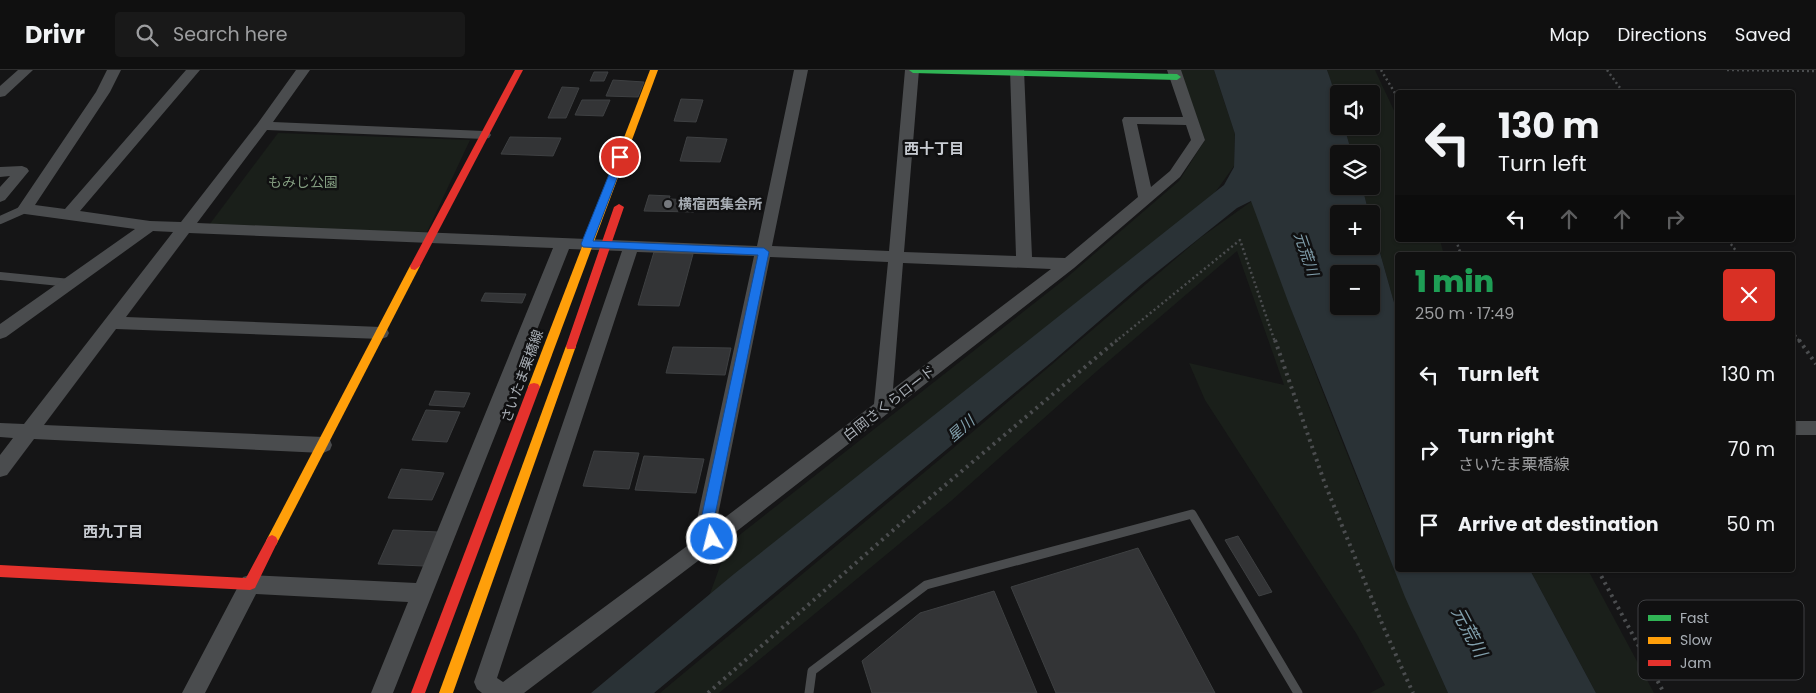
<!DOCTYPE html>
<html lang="en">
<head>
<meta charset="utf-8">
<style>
	:root { --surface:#101010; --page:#191919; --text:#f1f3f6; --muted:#9c9d9f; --line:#303030 }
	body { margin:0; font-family:Poppins,"Noto Sans JP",sans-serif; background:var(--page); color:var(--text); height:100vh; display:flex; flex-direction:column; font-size:19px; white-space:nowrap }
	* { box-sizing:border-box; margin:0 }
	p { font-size:16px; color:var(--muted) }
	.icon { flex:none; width:28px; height:28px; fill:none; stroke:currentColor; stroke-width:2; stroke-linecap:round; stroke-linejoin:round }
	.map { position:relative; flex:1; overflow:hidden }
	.drawer { position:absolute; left:1395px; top:182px; width:400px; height:320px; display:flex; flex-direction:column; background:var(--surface); border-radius:5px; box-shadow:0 1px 4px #0004,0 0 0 1px var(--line) }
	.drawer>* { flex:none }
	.hud { position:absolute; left:1395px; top:20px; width:400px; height:152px; border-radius:5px; box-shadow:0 1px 4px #0004,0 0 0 1px var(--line); background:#101010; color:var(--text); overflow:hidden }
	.controls { position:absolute; left:1330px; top:15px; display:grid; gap:10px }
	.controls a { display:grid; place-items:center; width:50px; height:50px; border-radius:5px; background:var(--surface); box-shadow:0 1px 4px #0004,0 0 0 1px var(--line); font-size:25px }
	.pin { position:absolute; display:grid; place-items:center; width:42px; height:42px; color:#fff; margin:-21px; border:2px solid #fff; border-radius:50%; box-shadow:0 1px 5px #0007 }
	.me { position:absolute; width:55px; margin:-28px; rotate:352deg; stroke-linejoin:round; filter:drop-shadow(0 0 4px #0008) }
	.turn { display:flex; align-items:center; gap:18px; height:105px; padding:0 20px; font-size:22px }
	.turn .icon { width:65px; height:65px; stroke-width:2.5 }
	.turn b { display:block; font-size:35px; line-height:42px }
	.lanes { display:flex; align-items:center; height:48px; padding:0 20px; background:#0003; justify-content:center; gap:25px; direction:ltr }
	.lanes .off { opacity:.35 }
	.round { display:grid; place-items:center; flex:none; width:52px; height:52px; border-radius:5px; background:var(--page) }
	.headline { display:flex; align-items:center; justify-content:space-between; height:85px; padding:0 20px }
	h1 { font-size:30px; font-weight:800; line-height:38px; color:#1e9e55 }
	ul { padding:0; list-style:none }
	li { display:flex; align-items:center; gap:15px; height:75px; padding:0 20px }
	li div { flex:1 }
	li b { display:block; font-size:19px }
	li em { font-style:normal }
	header { display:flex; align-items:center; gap:30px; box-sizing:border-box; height:70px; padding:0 25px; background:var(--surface); border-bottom:1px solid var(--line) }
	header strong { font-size:24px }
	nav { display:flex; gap:28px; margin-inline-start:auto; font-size:18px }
	.search { width:350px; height:45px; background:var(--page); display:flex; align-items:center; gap:12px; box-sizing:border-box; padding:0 18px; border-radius:5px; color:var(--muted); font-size:19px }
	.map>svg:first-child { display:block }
</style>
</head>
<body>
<header>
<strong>Drivr</strong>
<div class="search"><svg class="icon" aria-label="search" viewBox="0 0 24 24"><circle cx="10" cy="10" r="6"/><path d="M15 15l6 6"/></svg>Search here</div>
<nav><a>Map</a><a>Directions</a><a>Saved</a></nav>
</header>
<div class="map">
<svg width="1816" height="623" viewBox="0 0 1816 623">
	<rect width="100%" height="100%" fill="#151516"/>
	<g fill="#1a1f1a">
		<path d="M1180 0H1214L1235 64 1234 96 1214 124 707 532 728 474 1065 209 1179 111 1205 70Z"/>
		<path d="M1327 0H1375L1397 47 1398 170H1440L1444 185H1398L1397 243 1371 151V144H1369L1362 116H1371V84H1352L1344 56H1371V24H1339V36Z"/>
		<path d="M278 63 470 70 427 162 206 159Z"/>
		<path d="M1252 131C1311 297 1376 462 1448 623H1370L1385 615 1356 563 1205 330 1189 293 1284 315 1237 181 1097 301 951 431 719 623H660L969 365 1200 168Z"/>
		<path d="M1530 500H1588L1654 623H1596Z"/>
	</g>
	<path fill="#2a3236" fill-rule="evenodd" d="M1214 0H1327C1334 19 1339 36 1339 56H1344L1352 84H1339V116H1362L1369 144H1339V176H1371V151L1397 243 1398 500H1530L1596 623H1448L1405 527 1289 234 1251 131 1237 138 1142 214 1053 291 654 623H591L734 504 1224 115 1234 97 1235 64ZM1339 204H1371V236H1339Z"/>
	<g fill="#333436" stroke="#3e4042">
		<path d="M594 2H608L604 11H590Z"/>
		<path d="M613 10 644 12 638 27 606 26Z"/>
		<path d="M562 17 579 18 566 48H548Z"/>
		<path d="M681 29 703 30 696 52 674 51Z"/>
		<path d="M582 30H610L603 46 575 45Z"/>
		<path d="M510 67 561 68 553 86 501 84Z"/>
		<path d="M687 67 727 69 720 92 680 91Z"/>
		<path d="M649 125 670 126 669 129 697 130 694 142 644 141Z"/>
		<path d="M654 182 693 184 679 236 638 235Z"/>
		<path d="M485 223 526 224 522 233 481 231Z"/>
		<path d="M673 277 731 278 725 305 666 303Z"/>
		<path d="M435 321 470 323 464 337 429 335Z"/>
		<path d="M426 340 460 342 447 372 412 370Z"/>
		<path d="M594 381 639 383 629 419 583 416Z"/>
		<path d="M644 386 704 389 696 423 635 420Z"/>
		<path d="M401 399 444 403 432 430 388 428Z"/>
		<path d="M393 460 438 462 424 496 378 494Z"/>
		<path d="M1238 466 1272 522 1259 526 1225 470Z"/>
		<path d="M1138 478 1215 623H1056L1011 517Z"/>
		<path d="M994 521 1037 623H872L862 591 920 543Z"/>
	</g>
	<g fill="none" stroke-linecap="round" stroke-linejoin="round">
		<g stroke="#4b4d4f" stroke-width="2.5" stroke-dasharray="2 3" stroke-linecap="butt">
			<path d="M1381 0 1398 28"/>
			<path d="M1607 0 1623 22"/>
			<path d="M1727 0 1816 1"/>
			<path d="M1456 170 1461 185"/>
			<path d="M1728 170 1739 185"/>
			<path d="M1792 261 1800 272"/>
			<path d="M1115 272 1240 170 1275 272"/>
		</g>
		<g stroke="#4b4d4f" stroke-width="4" stroke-dasharray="2.5 4.5" stroke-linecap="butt">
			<path d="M1275 270 1325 414 1383 556 1413 623"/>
			<path d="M1799 270 1816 294"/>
			<path d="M1598 500 1664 623"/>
			<path d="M708 623 924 433 1117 270"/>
		</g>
		<g stroke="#4a4c4e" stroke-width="8">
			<path d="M0 150 25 139"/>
			<path d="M0 206 70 213"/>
		</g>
		<path stroke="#4a4c4e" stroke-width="9" d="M809 623 812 601 926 515 1192 444 1298 623"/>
		<g fill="#4a4c4e" fill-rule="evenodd">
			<path d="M18 0H33L5 26 0 27V16Z"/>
			<path d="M107 0H121L110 22 35 135 65 139 186 0H200L80 141 150 151 181 152 258 53 296 0H310L273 52 484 61 489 62 491 65 489 68 484 69 267 60 197 153 757 176 794 0H808L772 176 889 181 905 0H919L904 182 1016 186 1010 0H1024L1032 187 1065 188 1138 127 1122 50 1124 47H1183L1167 0H1181L1205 70 1180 107 1074 198 719 475 524 623H482L477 619 474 612 622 181 569 179 393 623H371L408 532 256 524 205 623H182L243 507 250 505 416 513 553 178 189 163 126 247 381 257 387 259 389 263 387 267 381 269 116 259 44 355 323 367 330 370 332 375 330 380 323 383 34 369 7 405 0 407V385L13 368 0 367V353L24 354 173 162 153 161 6 267 0 269V254L135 159 25 144 20 143 17 139 96 22ZM1137 54 1186 55 1191 70 1170 101 1151 117ZM637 182 754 186 698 445 702 465 503 612 497 608ZM770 187 888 192 874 334 719 452 718 445ZM903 193 1051 199 893 319Z"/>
			<path d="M22 96 27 98 29 101 5 130 0 132V117L10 106 0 107V97Z"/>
			<rect x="1792" y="351" width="24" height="14"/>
		</g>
		<path fill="#30b455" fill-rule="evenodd" d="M909 0H1008L1177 4 1181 7 1177 10 913 3Z"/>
		<g fill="#ff9f0a" fill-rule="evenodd">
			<path d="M650 0H658L540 317 538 320H530L528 317Z"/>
			<path d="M415 192 420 196 276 475 272 477 268 475 266 471 268 467 410 196Z"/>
			<path d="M571 272 576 276 453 623H439L566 276Z"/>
		</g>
		<g fill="#e5322d" fill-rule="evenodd">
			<path d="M515 0H523L420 196 415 200 411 199 410 196Z"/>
			<path d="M619 134 624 137 576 276 575 279H567L566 276 614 137Z"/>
			<path d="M534 313 538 314 540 317 425 623H411L528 317 530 314Z"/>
			<path d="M272 465 276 467 278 471 255 518 250 520 0 507V495L246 508 268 467Z"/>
		</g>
	</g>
	<path fill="#1a73e8" stroke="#114b97" d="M620 84 625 87 593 171 764 178 769 182 715 445 719 469 717 473 712 475 708 473 702 445 758 185 583 177 581 174 616 87Z"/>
	<circle fill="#75787d" stroke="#101011" stroke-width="2" cx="668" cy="134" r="5"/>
	<g text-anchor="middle" stroke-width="5" stroke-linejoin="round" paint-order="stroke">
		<g font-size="14" fill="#849e81" stroke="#101011">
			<text x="303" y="117">もみじ公園</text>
		</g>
		<g font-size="14" font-weight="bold" fill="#a8aeb5" stroke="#101011" text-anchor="start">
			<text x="678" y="139">横宿西集会所</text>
		</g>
		<g font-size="14" fill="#a8aeb5" stroke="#101011">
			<text transform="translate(522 306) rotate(-70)" y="5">さいたま栗橋線</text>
			<text transform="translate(889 333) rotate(-38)" y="5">白岡さくらロード</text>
		</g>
		<g font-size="15" font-weight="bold" fill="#c8ccd2" stroke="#101011">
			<text x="934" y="84">西十丁目</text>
			<text x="113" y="467">西九丁目</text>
		</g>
		<g font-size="15" font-style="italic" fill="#82a0ad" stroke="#101011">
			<text transform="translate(1306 184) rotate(71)" y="5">元荒川</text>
			<text transform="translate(961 359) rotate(-41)" y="5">星川</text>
		</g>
		<g font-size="18" font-style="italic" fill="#82a0ad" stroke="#101011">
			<text transform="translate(1469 562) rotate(62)" y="6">元荒川</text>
		</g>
	</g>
	<rect x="1638" y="530" width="166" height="80" rx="8" fill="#101011" stroke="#3e3f42" stroke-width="1"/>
	<rect x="1648" y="545" width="23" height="6" fill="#30b455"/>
	<rect x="1648" y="567" width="23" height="7" fill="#ff9f0a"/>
	<rect x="1648" y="590" width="23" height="6" fill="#e5322d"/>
	<g font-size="14" fill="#a8aeb5">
		<text x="1680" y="553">Fast</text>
		<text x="1680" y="575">Slow</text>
		<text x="1680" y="598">Jam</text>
	</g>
</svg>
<div class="controls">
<a><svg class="icon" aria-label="sound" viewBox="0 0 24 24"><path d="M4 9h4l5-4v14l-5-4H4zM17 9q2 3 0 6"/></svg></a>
<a><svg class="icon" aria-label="layers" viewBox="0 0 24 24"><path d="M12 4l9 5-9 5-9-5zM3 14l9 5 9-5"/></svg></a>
<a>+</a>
<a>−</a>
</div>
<div class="pin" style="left:620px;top:87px;background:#d93025"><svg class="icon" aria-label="arrive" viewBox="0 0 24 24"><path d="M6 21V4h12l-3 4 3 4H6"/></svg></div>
<svg class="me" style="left:712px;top:469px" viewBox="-20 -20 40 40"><circle r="17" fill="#1a73e8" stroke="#fff" stroke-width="3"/><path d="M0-11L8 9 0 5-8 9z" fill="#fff"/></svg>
<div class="hud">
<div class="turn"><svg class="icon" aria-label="left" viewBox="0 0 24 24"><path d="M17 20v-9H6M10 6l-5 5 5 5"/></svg><div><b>130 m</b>Turn left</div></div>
<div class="lanes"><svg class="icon" aria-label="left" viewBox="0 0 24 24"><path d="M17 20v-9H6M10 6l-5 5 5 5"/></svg><svg class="icon off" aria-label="ahead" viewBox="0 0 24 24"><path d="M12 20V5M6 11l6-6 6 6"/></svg><svg class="icon off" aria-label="ahead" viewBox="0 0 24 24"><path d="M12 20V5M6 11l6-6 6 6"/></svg><svg class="icon off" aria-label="right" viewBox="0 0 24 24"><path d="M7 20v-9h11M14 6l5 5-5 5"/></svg></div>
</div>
<section class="drawer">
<div class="headline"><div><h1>1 min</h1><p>250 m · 17:49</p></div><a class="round" style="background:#d93025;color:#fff"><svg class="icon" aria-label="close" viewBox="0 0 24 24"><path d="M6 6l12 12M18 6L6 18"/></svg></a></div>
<ul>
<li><svg class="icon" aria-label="left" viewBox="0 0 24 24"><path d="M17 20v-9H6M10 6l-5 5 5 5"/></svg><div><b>Turn left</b></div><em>130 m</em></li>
<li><svg class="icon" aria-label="right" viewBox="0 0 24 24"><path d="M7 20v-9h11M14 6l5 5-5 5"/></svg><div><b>Turn right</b><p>さいたま栗橋線</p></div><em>70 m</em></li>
<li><svg class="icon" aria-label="arrive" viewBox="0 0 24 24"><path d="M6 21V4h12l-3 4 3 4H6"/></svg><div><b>Arrive at destination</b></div><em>50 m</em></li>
</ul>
</section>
</div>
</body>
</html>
